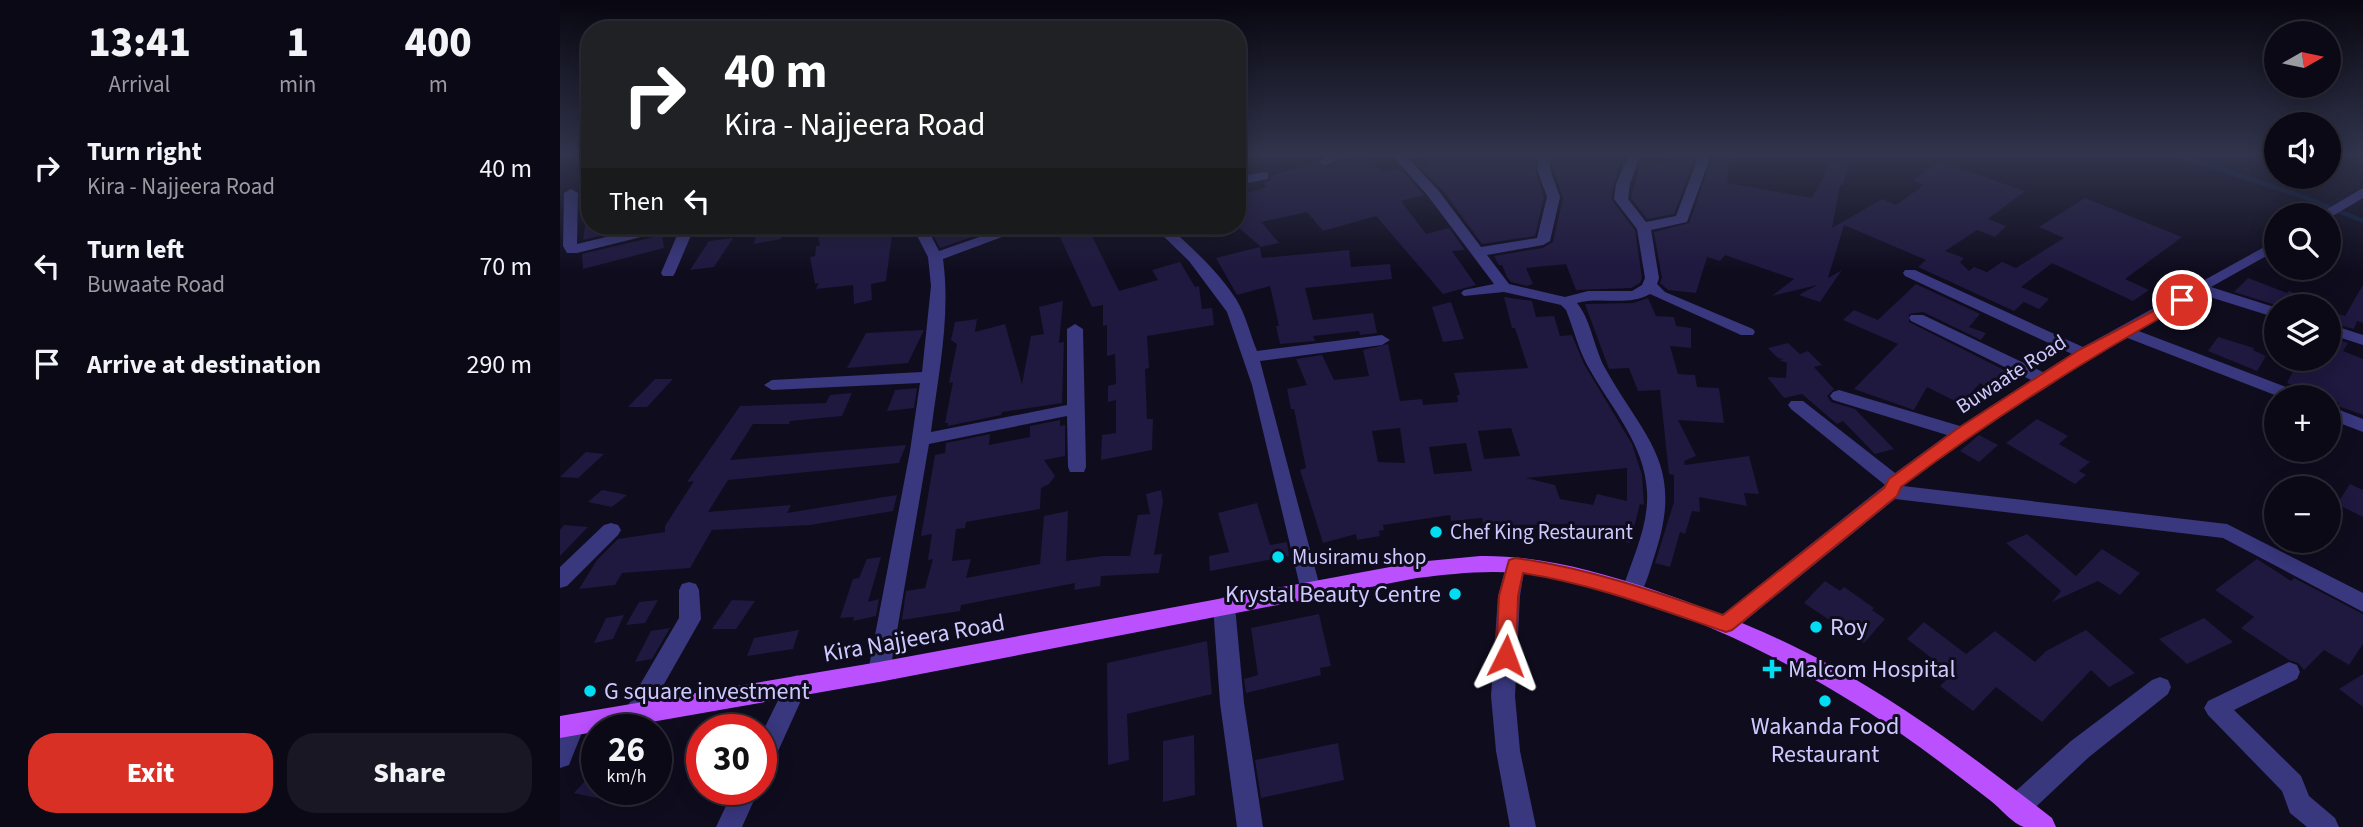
<!DOCTYPE html>
<html lang="en">
<head>
<meta charset="utf-8">
<style>
	:root { --surface:#0b0916; --page:#191723; --text:#f1f3f6; --muted:#9a9aa1; --line:#2b2a35; --accent:#d93025 }
	body { margin:0; font-family:"Source Sans 3",sans-serif; background:var(--page); color:var(--text); height:100vh; display:flex; flex-direction:column; font-size:26px; white-space:nowrap }
	* { box-sizing:border-box; margin:0 }
	p { font-size:23px; color:var(--muted) }
	.icon { flex:none; width:38px; height:38px; fill:none; stroke:currentColor; stroke-width:2; stroke-linecap:round; stroke-linejoin:round }
	.map { position:relative; flex:1; overflow:hidden }
	.details { display:flex; flex-direction:column; background:var(--surface); width:560px }
	.details>* { flex:none }
	.guide { position:absolute; left:21px; top:21px; width:665px; height:214px; border-radius:28px; box-shadow:0 4px 18px #0003,0 0 0 2px var(--line); background:#202124; color:#fff; overflow:hidden }
	.needle { width:46px; rotate:81deg }
	.buttons { position:absolute; left:1704px; top:21px; display:grid; gap:14px }
	.buttons a { display:grid; place-items:center; width:77px; height:77px; border-radius:50%; background:var(--surface); box-shadow:0 4px 18px #0003,0 0 0 2px var(--line); font-size:35px }
	.speed { position:absolute; left:21px; top:714px; display:flex; gap:14px; font-size:35px; font-weight:700; text-align:center }
	.speed>* { display:grid; place-content:center; width:91px; height:91px; border-radius:50%; background:var(--surface); box-shadow:0 4px 18px #0003,0 0 0 2px var(--line); line-height:1 }
	.speed small { font-size:18px; font-weight:400 }
	.speed .limit { border:10px solid #d22; background:#fff; color:#111 }
	.pin { position:absolute; display:grid; place-items:center; width:60px; height:60px; color:#fff; margin:-30px; border:4px solid #fff; border-radius:50%; box-shadow:0 2px 7px #0007 }
	.me { position:absolute; width:77px; margin:-38px; rotate:3deg; stroke-linejoin:round; filter:drop-shadow(0 0 5px #0008) }
	.turn { display:flex; align-items:center; gap:24px; height:147px; padding:0 28px; font-size:32px }
	.turn .icon { width:91px; height:91px; stroke-width:2.5 }
	.turn b { display:block; font-size:49px; line-height:60px }
	.then { display:flex; align-items:center; height:66px; padding:0 28px; background:#0003; gap:14px; font-size:26px }
	.eta { display:flex; justify-content:space-evenly; align-items:center; height:119px; text-align:center }
	.eta b { font-size:42px; font-weight:800; line-height:49px }
	.cta { display:flex; gap:14px; margin-top:auto; padding:14px 28px }
	.cta a { flex:1; height:80px; border-radius:28px; background:var(--accent); color:#fff; font-size:28px; font-weight:800; line-height:80px; text-align:center }
	.cta a+a { background:var(--page); color:var(--text) }
	ul { padding:0; list-style:none }
	li { display:flex; align-items:center; gap:21px; height:98px; padding:0 28px }
	li div { flex:1 }
	li b { display:block; font-size:26px }
	li em { font-style:normal }
	main { display:flex; flex:1; min-height:0 }
	.map>svg:first-child { display:block }
</style>
</head>
<body>
<main>
<section class="details">
<div class="eta">
<div><b>13:41</b><p>Arrival</p></div>
<div><b>1</b><p>min</p></div>
<div><b>400</b><p>m</p></div>
</div>
<ul>
<li><svg class="icon" aria-label="right" viewBox="0 0 24 24"><path d="M7 20v-9h11M14 6l5 5-5 5"/></svg><div><b>Turn right</b><p>Kira - Najjeera Road</p></div><em>40 m</em></li>
<li><svg class="icon" aria-label="left" viewBox="0 0 24 24"><path d="M17 20v-9H6M10 6l-5 5 5 5"/></svg><div><b>Turn left</b><p>Buwaate Road</p></div><em>70 m</em></li>
<li><svg class="icon" aria-label="arrive" viewBox="0 0 24 24"><path d="M6 21V4h12l-3 4 3 4H6"/></svg><div><b>Arrive at destination</b></div><em>290 m</em></li>
</ul>
<div class="cta"><a>Exit</a><a>Share</a></div>
</section>
<div class="map">
<svg width="1803" height="827" viewBox="0 0 1803 827">
	<rect width="100%" height="100%" fill="#0f0c1e"/>
	<g fill="none" stroke-linecap="round" stroke-linejoin="round">
		<path stroke="#0b1e3e" stroke-width="4.5" d="M1618 155 1741 196 1803 221"/>
	</g>
	<g fill="#1f183f" fill-rule="evenodd">
		<path d="M878 155H975V170L984 197 975 236 922 244 885 193 860 167 870 166 864 158Z"/>
		<path d="M993 155H1064L1054 183 1051 199 1075 230 1082 278 1080 283 1071 288 1016 290 1006 264 966 268 973 284 967 286 951 282 947 277 942 265H939L934 256 983 248 993 242 1003 198 993 169Z"/>
		<path d="M1110 155H1136L1114 214 1087 219 1071 198 1081 161 1107 164Z"/>
		<path d="M1153 155H1170L1167 183 1252 198 1272 162 1288 165 1283 185H1280L1272 228 1322 199 1336 205 1364 185 1353 180 1380 162 1465 191 1428 219 1446 226 1435 237 1417 230 1385 251 1404 258 1400 262 1409 271 1414 267 1427 272 1442 262 1456 268 1504 238 1479 227 1525 198 1622 237 1565 279 1589 290 1573 301 1492 263 1461 287 1489 299 1479 309 1464 302 1454 311 1358 267 1366 260 1284 225 1268 278 1282 270 1260 302 1239 295 1257 285 1212 296 1234 279 1165 255 1160 261 1147 257 1136 293 1108 290 1100 283 1102 278 1094 232 1129 223Z"/>
		<path d="M802 156 823 172 837 169 842 171 864 195 841 201 866 234 889 228 905 250 892 251 916 285 883 294 816 216 763 231 747 212 701 222 719 243 701 247 677 226V196L707 187 703 183 710 181 711 176 756 162 765 168Z"/>
		<path d="M25 226H82L23 240Z"/>
		<path d="M198 226H223L221 239 194 244Z"/>
		<path d="M297 226H324L332 235 326 281 311 284 312 300 294 304 293 285 256 289 259 283 255 284 250 257 255 256 256 246H260L258 235Z"/>
		<path d="M399 226H444L380 248 373 235Z"/>
		<path d="M495 226H527L559 291 598 280 592 270 620 262 635 287 639 286 642 309 652 308 654 325 587 336 589 368 585 369 587 419H593L592 450 541 460 542 435 556 433V400L548 402V386L556 384 555 354 547 356V325L543 326V305L532 307Z"/>
		<path d="M102 235 104 248 23 269 22 254Z"/>
		<path d="M173 238 154 267 130 270 149 241Z"/>
		<path d="M700 247 702 258 789 250 791 267 830 264 832 279 745 288 753 320 813 313 817 333 800 335 799 331 753 336 755 341 720 344 716 326H719L710 286 677 295 656 258Z"/>
		<path d="M1688 278 1727 293 1729 291 1766 306H1719L1674 292Z"/>
		<path d="M1356 284 1420 314 1409 327 1426 333 1421 340 1363 312 1349 314V322L1452 374 1430 389 1420 383 1401 404 1367 387 1354 410 1294 389 1338 344 1283 320 1294 310 1318 320Z"/>
		<path d="M1803 285V323L1797 321 1794 329 1769 322V311L1785 316Z"/>
		<path d="M944 297 972 301 976 317 994 316 1000 336 1012 335 1024 364 1072 444 1082 475 1084 505 1080 504 1070 543 1025 532 1027 527 1010 524 947 525 924 528 922 518 891 521 890 515 823 525 824 530 819 531 820 536 797 540 796 534 763 543 740 470 746 468 734 409H731L727 389 747 385 736 359 762 355 774 380 809 376 803 350 828 344 840 401 862 399 863 405 898 402 897 395H900L894 373 968 368 955 328H952ZM840 428 845 463 818 462 812 431ZM951 428 960 456 924 459 918 431ZM906 443 912 471 874 474 869 447ZM1067 468V501L1037 494 1033 505 1000 499 995 485 966 478Z"/>
		<path d="M1088 298 1096 316 1114 317 1116 326 1131 328V348L1110 346 1118 374 1135 375 1137 387 1159 388 1164 423 1118 420 1136 456 1124 461 1125 465 1189 456 1199 494 1184 493 1187 506 1139 497 1140 512 1132 511 1125 534 1120 532 1110 567 1095 563 1114 502V475L1109 474 1100 390 1078 391 1069 368 1049 369 1025 304 1073 303Z"/>
		<path d="M503 301 499 343 504 342 502 403 442 412 441 415 388 426V423H385L393 382 389 383 397 344 391 340 395 322 417 319 415 332 445 324 462 384 471 336 484 334 479 307Z"/>
		<path d="M891 302 904 339 883 342 872 307Z"/>
		<path d="M364 330 348 363 287 368 306 333Z"/>
		<path d="M1658 337 1694 348 1693 350 1706 356 1697 371 1648 351Z"/>
		<path d="M1769 337 1788 343 1783 351 1803 359V415L1778 406 1779 403 1769 397 1727 383 1739 359H1769Z"/>
		<path d="M1228 343 1240 354 1248 351 1262 365 1254 367 1274 389 1267 396 1271 402 1295 409 1334 449 1315 454 1283 421 1277 424 1242 394 1224 398 1207 377 1226 378 1227 363 1219 360 1224 359 1218 358 1208 348Z"/>
		<path d="M95 379H113L87 407H68Z"/>
		<path d="M357 388 354 408 327 411 335 390Z"/>
		<path d="M292 393 282 416 230 421 229 424H193L170 460 346 445 339 463 168 480 148 512 231 505 227 513 337 495 333 511 250 525 152 530 130 568 62 573 55 585 19 589 37 560 58 539 105 532V526L134 481 127 482 180 406 266 403 270 395Z"/>
		<path d="M1477 419 1508 436 1499 444 1530 462 1519 471 1526 475 1515 484 1446 443Z"/>
		<path d="M500 420V426L505 425V456L484 460 495 476 489 484 481 488 480 509 406 522 405 528 396 529 392 561 411 559 406 578 480 564 484 516 508 511 506 561 543 556H570L578 515 590 514 586 494 601 490 603 501 594 555 602 554 599 573 541 576 540 586 514 590 515 583 401 605 400 611 342 620 346 591 365 588 373 559 368 560 372 534 361 536 375 455 385 453 386 443 430 434 429 445 470 437V426Z"/>
		<path d="M1419 435 1438 445 1419 462 1400 451Z"/>
		<path d="M26 452 44 454 18 478 0 477Z"/>
		<path d="M1790 484 1803 490V517L1777 504Z"/>
		<path d="M42 490 67 495 52 507 28 502Z"/>
		<path d="M697 503 710 545 727 542 729 556 650 571 649 556 669 552 658 513Z"/>
		<path d="M4 525 28 527 0 556V530Z"/>
		<path d="M1467 534 1516 576 1542 549 1580 573 1560 595 1538 581 1492 602 1501 591 1446 543Z"/>
		<path d="M321 557 308 602 319 599 316 616 293 621 294 617 280 618 293 579 299 578 307 559Z"/>
		<path d="M1697 559 1731 581 1734 578 1803 614V644L1789 665 1764 650 1744 670 1738 663 1729 660 1681 628 1694 617 1655 590Z"/>
		<path d="M1265 581 1280 591 1284 587 1314 608 1312 610 1325 619 1304 643 1244 603Z"/>
		<path d="M98 600 85 623 66 625 79 602Z"/>
		<path d="M172 600 195 601 176 629H152Z"/>
		<path d="M759 614 771 666 760 668 761 675 686 693 684 679 698 675 691 628Z"/>
		<path d="M64 615 53 639 34 643 46 618Z"/>
		<path d="M1644 618 1673 642 1627 664 1599 639Z"/>
		<path d="M1364 622 1406 654 1435 631 1475 662 1486 651 1526 630 1575 673 1549 687 1531 670 1482 722 1436 687 1413 711 1380 686 1392 674 1347 639Z"/>
		<path d="M110 628 92 659 75 662 91 631Z"/>
		<path d="M239 630 233 649 187 656 194 638Z"/>
		<path d="M647 641 652 694 567 714 569 760 548 765 547 663Z"/>
		<path d="M1803 674V707L1779 689Z"/>
		<path d="M634 735 635 795 603 802V741Z"/>
		<path d="M778 743 784 780 701 798 695 760Z"/>
		<path d="M37 768V789H82L68 805 14 793Z"/>
	</g>
	<g fill="none" stroke-linecap="round" stroke-linejoin="round">
		<g fill="#39377d" fill-rule="evenodd">
			<path d="M771 155H791L764 166 758 162Z"/>
			<path d="M832 155H845L878 190 921 247 977 238 987 197 977 169 978 155H990V169L1000 197 990 241 983 245 927 255 949 284 1005 297 1028 291H1072L1082 285 1085 278 1077 229 1054 199 1056 184 1068 155H1080L1070 184 1068 199 1086 222 1116 216 1139 155H1151L1127 222 1091 230 1099 278 1097 284 1105 292 1193 329 1195 332 1193 335H1181L1090 294C1067 307 1041 296 1017 303 1031 320 1034 348 1045 368 1084 438 1124 463 1096 551 1091 566 1087 583 1079 597L1072 599 1065 597 1062 591C1072 559 1089 526 1087 492 1085 445 1052 409 1030 370 1019 352 1014 330 1006 310L1001 305 944 292 904 296 901 293 904 290 934 284 868 196Z"/>
			<path d="M703 172 708 173V179L677 185V177Z"/>
			<path d="M1803 188V198L1769 218V215H1757Z"/>
			<path d="M11 189 18 193 17 244 92 226H115L113 229 17 253H7L3 246 4 193Z"/>
			<path d="M121 226H135L115 273 113 276H103L101 273Z"/>
			<path d="M352 226H366L379 251 451 226H471L383 259C391 317 378 375 371 432L507 405V329L515 324 523 329 526 467 524 472H510L508 467 507 416 369 444 330 672 327 679 319 682 311 679 308 672 350 451 360 383 212 390 204 385 212 380 362 372 371 286 368 257Z"/>
			<path d="M593 226H608C632 248 658 271 676 299 686 315 690 334 697 351L822 335 830 340 822 345 700 361 761 591 758 597 751 599 744 597 741 591 692 385 667 312 629 261Z"/>
			<path d="M1717 240V250L1651 287 1717 308V318L1640 294 1576 330 1742 393 1744 397H1720L1565 337C1487 381 1414 433 1343 486L1667 524 1803 593V612L1663 538 1335 499 1174 630 1166 633 1158 630 1155 624 1158 618 1325 485 1231 409 1228 405 1231 401H1243L1335 473 1387 435 1273 400 1270 396 1273 392 1279 390 1400 426 1471 380 1351 321 1349 318 1351 315H1363L1483 372 1512 354 1345 276 1343 273 1345 270H1355L1523 347Z"/>
			<path d="M1769 324 1803 335V345L1769 334Z"/>
			<path d="M1769 406 1803 419V432L1769 419Z"/>
			<path d="M51 523 58 525 61 530 58 535 7 586 0 588V567L44 525Z"/>
			<path d="M955 557 962 559 965 565 960 596 955 696 960 751 976 827H950L936 751 931 696 938 596 948 559Z"/>
			<path d="M129 582 136 584 139 590 141 619 83 721 75 724 67 721 63 714 67 707 119 618V590L122 584Z"/>
			<path d="M664 597 672 600 675 606 684 703 703 827H677L660 703 653 606 656 600Z"/>
			<path d="M1729 662 1737 665 1740 672 1737 679 1674 710 1741 776 1749 796 1775 818 1779 827H1747L1730 813 1722 791 1648 715 1644 708 1648 701Z"/>
			<path d="M237 675 245 678 248 685 210 769 201 772V735L229 678Z"/>
			<path d="M1600 677 1608 680 1611 687 1608 694 1529 757 1466 816 1457 819 1448 816 1444 807 1448 798 1511 741 1592 680Z"/>
			<path d="M13 714 21 717 25 725 9 765 0 768V728L5 717Z"/>
			<path d="M174 789H199L182 827H156Z"/>
		</g>
		<path fill="#bb50ff" fill-rule="evenodd" d="M920 556C979 555 1036 571 1091 589 1152 610 1212 633 1268 664 1348 707 1421 763 1492 818L1496 827C1486 827 1473 827 1464 827 1453 824 1440 808 1431 801 1400 777 1369 753 1337 731 1230 658 1087 587 958 573 924 570 890 574 857 578L319 682 0 738V716L319 662 857 562Z"/>
	</g>
	<linearGradient id="sky" x2="0" y2="1"><stop stop-color="#080710"/><stop offset="0.57" stop-color="#31344c"/><stop offset="1" stop-color="#31344c" stop-opacity="0"/></linearGradient>
	<rect width="1803" height="271" fill="url(#sky)"/>
	<path fill="#d93025" stroke="#8d1f18" stroke-width="2" d="M1622 296 1627 297V303C1526 359 1434 417 1341 487L1337 496 1172 630 1166 632C1098 609 1034 584 963 573L958 596 956 656 953 662 946 664 939 662 936 656 939 596 949 560 955 558C1027 568 1094 591 1163 615L1324 488 1329 479 1397 429 1519 350Z"/>
	<g fill="#01def3" stroke="#0f0c1e" stroke-width="2.5">
		<circle cx="876" cy="532" r="7"/>
		<circle cx="718" cy="557" r="7"/>
		<circle cx="895" cy="594" r="7"/>
		<circle cx="1256" cy="627" r="7"/>
		<path d="M1208.5 658.5h7v7h7v7h-7v7h-7v-7h-7v-7h7z"/>
		<circle cx="30" cy="691" r="7"/>
		<circle cx="1265" cy="701" r="7"/>
	</g>
	<g text-anchor="middle" stroke-width="6" stroke-linejoin="round" paint-order="stroke">
		<g font-size="21" fill="#cec9ff" stroke="#0f0c1e">
			<text transform="translate(1451 374) rotate(-33)" y="7">Buwaate Road</text>
		</g>
		<g font-size="21" fill="#cec9ff" stroke="#0f0c1e" text-anchor="start">
			<text x="890" y="539">Chef King Restaurant</text>
			<text x="732" y="564">Musiramu shop</text>
		</g>
		<g font-size="24" fill="#cec9ff" stroke="#0f0c1e" text-anchor="start">
			<text x="881" y="602" text-anchor="end">Krystal Beauty Centre</text>
			<text x="1270" y="635">Roy</text>
			<text x="1228" y="677">Malcom Hospital</text>
			<text x="44" y="699">G square investment</text>
			<text x="1265" y="734" text-anchor="middle">Wakanda Food<tspan x="1265" dy="28">Restaurant</tspan></text>
		</g>
		<g font-size="24" fill="#cec9ff" stroke="#0f0c1e">
			<text transform="translate(354 638) rotate(-10)" y="8">Kira Najjeera Road</text>
		</g>
	</g>
</svg>
<div class="buttons">
<a><svg class="needle" viewBox="-14 -14 28 28"><path d="M0-13l5 13h-10z" fill="#e53935"/><path d="M0 13l5-13h-10z" fill="#9a9aa1"/></svg></a>
<a><svg class="icon" aria-label="sound" viewBox="0 0 24 24"><path d="M4 9h4l5-4v14l-5-4H4zM17 9q2 3 0 6"/></svg></a>
<a><svg class="icon" aria-label="search" viewBox="0 0 24 24"><circle cx="10" cy="10" r="6"/><path d="M15 15l6 6"/></svg></a>
<a><svg class="icon" aria-label="layers" viewBox="0 0 24 24"><path d="M12 4l9 5-9 5-9-5zM3 14l9 5 9-5"/></svg></a>
<a>+</a>
<a>−</a>
</div>
<div class="speed"><div>26<small>km/h</small></div><div class="limit">30</div></div>
<div class="pin" style="left:1622px;top:300px;background:#d93025"><svg class="icon" aria-label="arrive" viewBox="0 0 24 24"><path d="M6 21V4h12l-3 4 3 4H6"/></svg></div>
<svg class="me" style="left:946px;top:656px" viewBox="-20 -20 40 40"><path d="M0-17L14 15 0 8-14 15z" fill="#d93025" stroke="#fff" stroke-width="4"/></svg>
<div class="guide">
<div class="turn"><svg class="icon" aria-label="right" viewBox="0 0 24 24"><path d="M7 20v-9h11M14 6l5 5-5 5"/></svg><div><b>40 m</b>Kira - Najjeera Road</div></div>
<div class="then">Then<svg class="icon" aria-label="left" viewBox="0 0 24 24"><path d="M17 20v-9H6M10 6l-5 5 5 5"/></svg></div>
</div>
</div>
</main>
</body>
</html>
